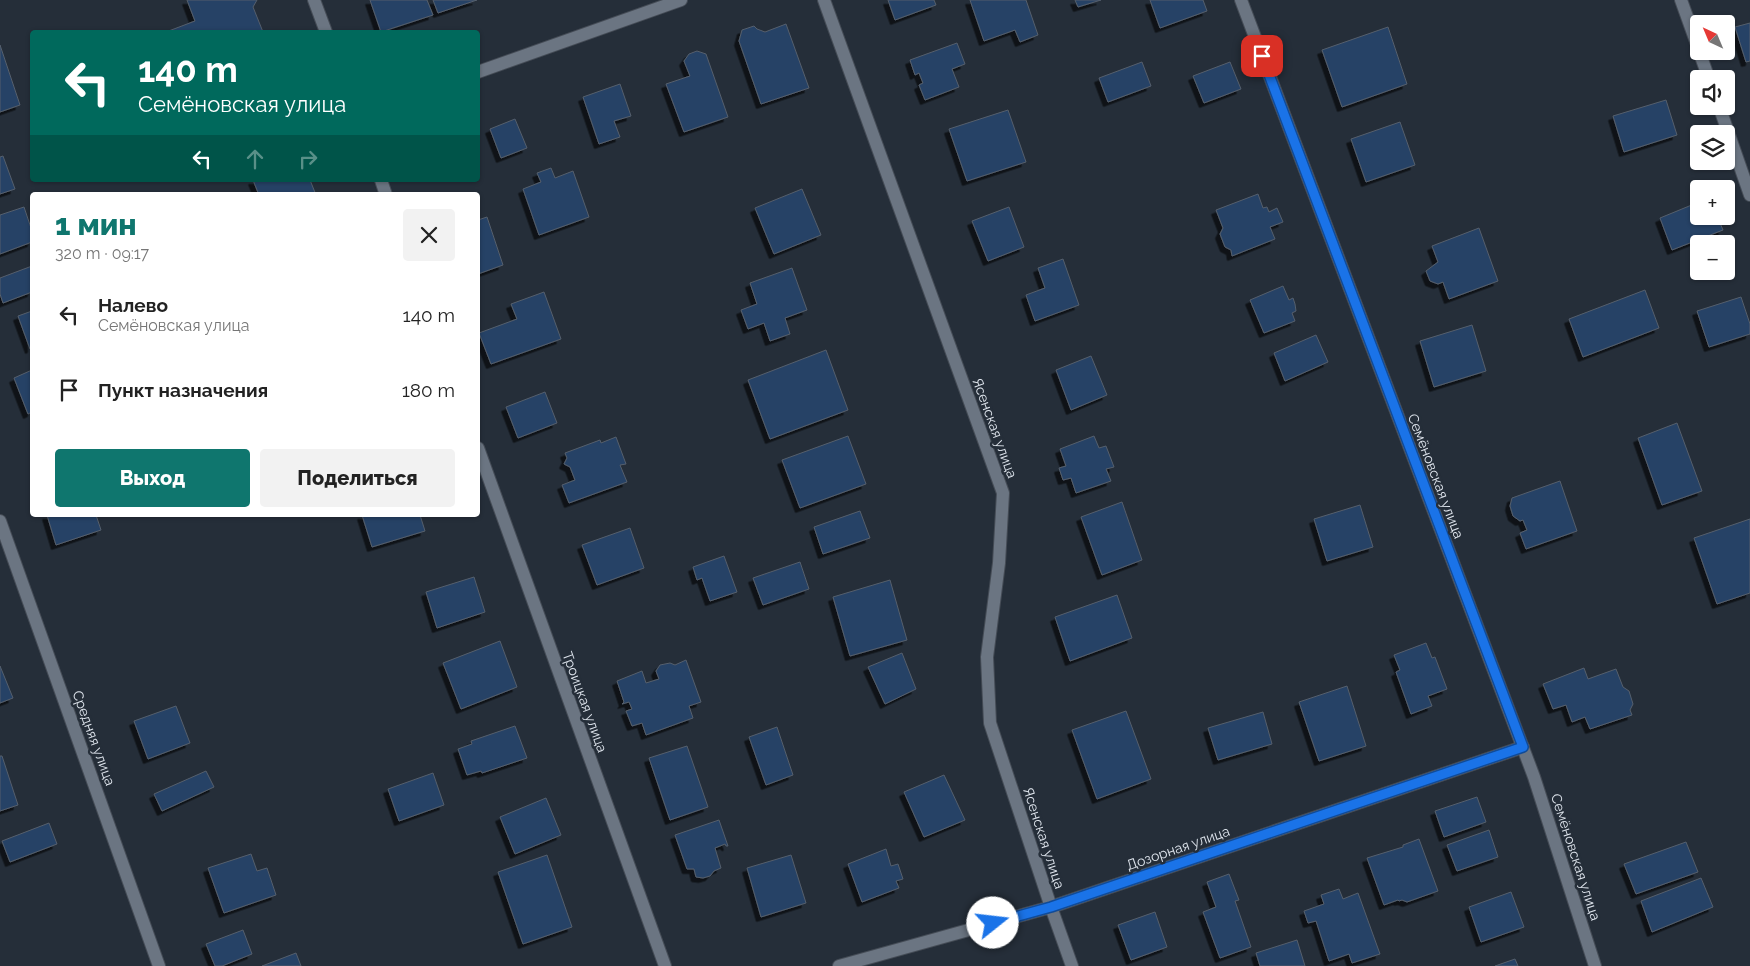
<!DOCTYPE html>
<html lang="ru">
<head>
<meta charset="utf-8">
<style>
	:root { --surface:#fff; --page:#f2f2f2; --text:#222; --muted:#767676; --accent:#0f766e }
	body { margin:0; font-family:Raleway,sans-serif; background:var(--page); color:var(--text); height:100vh; display:flex; flex-direction:column; font-size:19px; white-space:nowrap }
	* { box-sizing:border-box; margin:0 }
	p { font-size:16px; color:var(--muted) }
	.icon { flex:none; width:28px; height:28px; fill:none; stroke:currentColor; stroke-width:2; stroke-linecap:round; stroke-linejoin:round }
	.map { position:relative; flex:1; overflow:hidden }
	.sheet { position:absolute; left:30px; top:192px; width:450px; height:325px; display:flex; flex-direction:column; background:var(--surface); border-radius:5px; box-shadow:0 1px 4px #0004 }
	.sheet>* { flex:none }
	.top-card { position:absolute; left:30px; top:30px; width:450px; height:152px; border-radius:5px; box-shadow:0 1px 4px #0004; background:#00695c; color:#fff; overflow:hidden }
	.needle { width:32px; rotate:316deg }
	.fabs { position:absolute; left:1690px; top:15px; display:grid; gap:10px }
	.fabs a { display:grid; place-items:center; width:45px; height:45px; border-radius:5px; background:var(--surface); box-shadow:0 1px 4px #0004; font-size:25px }
	.pin { position:absolute; display:grid; place-items:center; width:42px; height:42px; color:#fff; margin:-21px; border-radius:10px; box-shadow:0 2px 8px #0006 }
	.me { position:absolute; width:55px; margin:-28px; rotate:74deg; stroke-linejoin:round; filter:drop-shadow(0 0 4px #0008) }
	.turn { display:flex; align-items:center; gap:18px; height:105px; padding:0 25px; font-size:22px }
	.turn .icon { width:65px; height:65px; stroke-width:2.5 }
	.turn b { display:block; font-size:35px; line-height:42px }
	.lanes { display:flex; align-items:center; height:48px; padding:0 25px; background:#0003; justify-content:center; gap:25px; direction:ltr }
	.lanes .off { opacity:.35 }
	.round { display:grid; place-items:center; flex:none; width:52px; height:52px; border-radius:5px; background:var(--page) }
	.head { display:flex; align-items:center; justify-content:space-between; height:85px; padding:0 25px }
	h1 { font-size:30px; font-weight:800; line-height:38px; color:var(--accent) }
	.button { display:flex; gap:10px; margin-top:auto; padding:10px 25px }
	.button a { flex:1; height:58px; border-radius:5px; background:var(--accent); color:#fff; font-size:20px; font-weight:800; line-height:58px; text-align:center }
	.button a+a { background:var(--page); color:var(--text) }
	ul { padding:0; list-style:none }
	li { display:flex; align-items:center; gap:15px; height:75px; padding:0 25px }
	li div { flex:1 }
	li b { display:block; font-size:19px }
	li em { font-style:normal }
	.map>svg:first-child { display:block }
</style>
</head>
<body>
<div class="map">
<svg width="1750" height="966" viewBox="0 0 1750 966">
	<defs>
		<filter id="shadow"><feDropShadow dx="-4.5" dy="4.5" stdDeviation="0" flood-color="#0009"/></filter>
	</defs>
	<rect width="100%" height="100%" fill="#252e39"/>
	<g fill="#264266" stroke="#555f6c" filter="url(#shadow)">
		<path d="M187 0H257L253 7 263 32H166L195 21Z"/>
		<path d="M370 0H427L433 15 381 32Z"/>
		<path d="M433 0H477L438 13Z"/>
		<path d="M888 0H934L936 5 895 20Z"/>
		<path d="M970 0H1026L1038 35 1020 42 1015 30 984 41Z"/>
		<path d="M1075 0H1101L1078 7Z"/>
		<path d="M1150 0H1203L1207 11 1160 28Z"/>
		<path d="M1750 23V61L1746 62 1735 27Z"/>
		<path d="M786 24 809 88 761 104 739 41 742 30 754 26 757 29 765 32Z"/>
		<path d="M1388 27 1407 84 1342 107 1322 50Z"/>
		<path d="M957 43 965 64 952 69 959 87 925 100 919 85 923 83 919 73 915 75 910 60Z"/>
		<path d="M0 45 20 105 0 112Z"/>
		<path d="M697 51 706 54 728 117 684 132 666 84 690 76 684 61 689 54Z"/>
		<path d="M1142 62 1151 86 1108 102 1099 78Z"/>
		<path d="M1230 62 1241 89 1204 103 1193 76Z"/>
		<path d="M620 84 631 116 614 121 620 137 599 144 583 97Z"/>
		<path d="M1666 100 1677 135 1624 152 1613 116Z"/>
		<path d="M1008 110 1026 162 967 181 949 129Z"/>
		<path d="M515 119 527 148 501 158 490 129Z"/>
		<path d="M1400 122 1415 165 1366 182 1351 139Z"/>
		<path d="M3 156 15 189 0 194V157Z"/>
		<path d="M551 168 555 178 573 171 589 217 539 235 523 189 541 182 537 173Z"/>
		<path d="M253 180H310L316 195H259Z"/>
		<path d="M802 189 821 235 774 254 755 208Z"/>
		<path d="M1258 194 1263 208 1267 207 1269 212 1277 208 1283 222 1270 227 1275 239 1232 256 1231 250 1225 247 1220 234 1223 228 1216 210Z"/>
		<path d="M1699 202V216H1717L1723 230 1672 250 1660 218Z"/>
		<path d="M24 207 32 231V242L0 254V215Z"/>
		<path d="M1009 207 1024 247 988 261 972 221Z"/>
		<path d="M487 217 503 265 478 274V220Z"/>
		<path d="M1479 228 1498 281 1449 299 1443 282 1438 284 1430 281 1426 271 1438 262 1432 246Z"/>
		<path d="M1063 259 1079 305 1035 321 1026 295 1045 288 1038 268Z"/>
		<path d="M32 266V292L3 303 0 294V278Z"/>
		<path d="M792 268 807 310 785 318 790 334 770 341 764 323 748 329 741 310 757 304 750 283Z"/>
		<path d="M1283 286 1289 300 1293 298 1295 304 1296 311 1292 313 1295 321 1264 333 1250 300Z"/>
		<path d="M1645 290 1659 328 1583 357 1569 319Z"/>
		<path d="M544 292 561 339 491 364 479 333 517 319 511 304Z"/>
		<path d="M1741 297 1750 324V334L1709 347 1697 311Z"/>
		<path d="M32 311V348L30 349 18 316Z"/>
		<path d="M1472 325 1486 371 1434 387 1420 341Z"/>
		<path d="M1316 335 1328 362 1285 381 1274 353Z"/>
		<path d="M826 350 848 410 770 439 748 380Z"/>
		<path d="M1091 356 1107 395 1071 410 1056 370Z"/>
		<path d="M32 370V412L28 414 14 378Z"/>
		<path d="M545 392 557 423 518 438 506 407Z"/>
		<path d="M1677 423 1702 491 1662 505 1638 438Z"/>
		<path d="M848 436 866 484 800 508 782 460Z"/>
		<path d="M1094 436 1099 448 1106 446 1114 467 1106 469 1111 481 1076 493 1071 478 1063 480 1059 468 1066 466 1060 449Z"/>
		<path d="M616 437 626 464 620 465 627 482 569 503 562 485 575 480 570 467 564 464 567 458 565 453 600 440 601 443Z"/>
		<path d="M1560 481 1577 531 1526 549 1520 533 1527 530 1523 520 1520 521 1513 516 1510 506 1512 498Z"/>
		<path d="M1122 502 1142 560 1102 575 1081 517Z"/>
		<path d="M1360 505 1373 547 1327 561 1314 519Z"/>
		<path d="M860 511 870 538 823 554 814 527Z"/>
		<path d="M47 515H96L101 530 56 545Z"/>
		<path d="M362 515H420L425 531 372 547Z"/>
		<path d="M1750 519V593L1717 604 1694 538Z"/>
		<path d="M630 528 644 568 597 585 582 545Z"/>
		<path d="M724 556 737 592 710 601 702 578 697 580 693 567Z"/>
		<path d="M800 562 809 589 763 605 753 578Z"/>
		<path d="M474 577 485 612 437 628 426 592Z"/>
		<path d="M890 580 907 640 850 656 833 597Z"/>
		<path d="M1117 595 1132 638 1070 661 1055 617Z"/>
		<path d="M500 641 517 687 461 709 443 663Z"/>
		<path d="M1426 643 1432 658 1435 657 1447 689 1428 696 1432 706 1411 714 1396 672 1400 670 1394 655Z"/>
		<path d="M902 653 916 689 885 704 868 667Z"/>
		<path d="M686 660 701 702 689 706 693 718 646 735 642 723 632 726 626 711 632 709 629 702 622 704 624 702 617 681 642 671 646 683 659 679 656 671 660 665 670 663 675 665Z"/>
		<path d="M0 666 13 698 0 703Z"/>
		<path d="M1584 668 1588 679 1616 669 1623 687 1629 691 1633 704 1630 710 1632 715 1590 729 1585 717 1572 722 1566 705 1553 709 1543 684Z"/>
		<path d="M1347 686 1366 746 1319 761 1299 702Z"/>
		<path d="M176 706 190 743 148 759 134 721Z"/>
		<path d="M1126 711 1151 779 1097 799 1072 730Z"/>
		<path d="M1263 712 1272 744 1218 760 1208 728Z"/>
		<path d="M515 726 527 758 482 773 481 771 467 775 458 749 472 744 471 741Z"/>
		<path d="M777 727 793 775 766 785 749 737Z"/>
		<path d="M687 746 708 807 670 820 649 758Z"/>
		<path d="M0 756H2L18 805 0 811Z"/>
		<path d="M206 771 214 787 162 811 154 794Z"/>
		<path d="M433 773 444 805 399 821 388 789Z"/>
		<path d="M944 775 965 820 924 837 904 792Z"/>
		<path d="M1477 797 1486 822 1444 837 1435 811Z"/>
		<path d="M546 798 561 835 515 854 500 817Z"/>
		<path d="M719 820 728 846H726L725 844 715 848 721 868 714 871 710 876 703 878 696 877 694 869H687L675 835Z"/>
		<path d="M49 823 57 844 10 862 2 841Z"/>
		<path d="M1489 830 1498 857 1457 871 1447 845Z"/>
		<path d="M1419 839 1438 891 1407 902 1402 900 1399 901 1398 900 1384 905 1367 858 1403 847V845Z"/>
		<path d="M1686 842 1698 872 1636 894 1624 864Z"/>
		<path d="M886 849 891 866 898 864 903 879 896 881 899 888 862 902 848 864Z"/>
		<path d="M251 854 257 871 267 868 276 895 224 913 208 868Z"/>
		<path d="M547 855 572 927 523 944 498 872Z"/>
		<path d="M791 855 806 903 761 917 747 868Z"/>
		<path d="M1229 874 1239 900 1235 901 1251 947 1220 958 1203 912 1216 907 1207 882Z"/>
		<path d="M1701 878 1713 907 1652 932 1641 901Z"/>
		<path d="M1339 889 1343 899 1358 893 1380 954 1352 963 1349 954 1329 961 1316 921 1308 923 1304 911 1324 904 1321 895Z"/>
		<path d="M1511 892 1524 927 1481 942 1469 907Z"/>
		<path d="M1155 912 1167 947 1131 960 1118 925Z"/>
		<path d="M243 930 252 954 222 966H215L206 944Z"/>
		<path d="M1297 940 1305 966H1260L1256 953Z"/>
		<path d="M296 953 301 966H262Z"/>
		<path d="M1515 959 1518 966H1495Z"/>
	</g>
	<g fill="none" stroke-linecap="round" stroke-linejoin="round">
		<g stroke="#454c56" stroke-width="14">
			<g id="minor">
				<path d="M314 0 326 32"/>
				<path d="M824 0 1003 493 999 563 987 657 990 723 1051 907 1072 966"/>
				<path d="M1241 0 1534 777 1595 966"/>
				<path d="M1681 0 1699 50"/>
				<path d="M1699 51 1709 79"/>
				<path d="M478 72 681 0"/>
				<path d="M1719 106 1750 195"/>
				<path d="M381 180 386 195"/>
				<path d="M478 448 665 966"/>
				<path d="M0 521 159 966"/>
				<path d="M839 966 1051 907 1523 747"/>
			</g>
		</g>
		<use href="#minor" stroke="#6b7582" stroke-width="12"/>
	</g>
	<g fill="none" stroke-linecap="round" stroke-linejoin="round">
		<g stroke="#114b97" stroke-width="12">
			<path id="route" d="M993 923 1051 907 1523 747 1262 56"/>
		</g>
		<use href="#route" stroke="#1a73e8" stroke-width="9"/>
	</g>
	<g text-anchor="middle" stroke-width="5" stroke-linejoin="round" paint-order="stroke">
		<g font-size="14" fill="#e1e7ef" stroke="#252e39">
			<text transform="translate(995 428) rotate(70)" y="5">Ясенская улица</text>
			<text transform="translate(1436 476) rotate(69)" y="5">Семёновская улица</text>
			<text transform="translate(585 702) rotate(70)" y="5">Троицкая улица</text>
			<text transform="translate(94 738) rotate(70)" y="5">Средняя улица</text>
			<text transform="translate(1044 838) rotate(72)" y="5">Ясенская улица</text>
			<text transform="translate(1178 848) rotate(-19)" y="5">Дозорная улица</text>
			<text transform="translate(1576 857) rotate(72)" y="5">Семёновская улица</text>
		</g>
	</g>
</svg>
<div class="fabs">
<a><svg class="needle" viewBox="-14 -14 28 28"><path d="M0-13l5 13h-10z" fill="#e53935"/><path d="M0 13l5-13h-10z" fill="#767676"/></svg></a>
<a><svg class="icon" aria-label="sound" viewBox="0 0 24 24"><path d="M4 9h4l5-4v14l-5-4H4zM17 9q2 3 0 6"/></svg></a>
<a><svg class="icon" aria-label="layers" viewBox="0 0 24 24"><path d="M12 4l9 5-9 5-9-5zM3 14l9 5 9-5"/></svg></a>
<a>+</a>
<a>−</a>
</div>
<div class="pin" style="left:1262px;top:56px;background:#d93025"><svg class="icon" aria-label="arrive" viewBox="0 0 24 24"><path d="M6 21V4h12l-3 4 3 4H6"/></svg></div>
<svg class="me" style="left:993px;top:923px" viewBox="-20 -20 40 40"><circle r="19" fill="#fff"/><path d="M0-13L10 11 0 6-10 11z" fill="#1a73e8"/></svg>
<div class="top-card">
<div class="turn"><svg class="icon" aria-label="left" viewBox="0 0 24 24"><path d="M17 20v-9H6M10 6l-5 5 5 5"/></svg><div><b>140 m</b>Семёновская улица</div></div>
<div class="lanes"><svg class="icon" aria-label="left" viewBox="0 0 24 24"><path d="M17 20v-9H6M10 6l-5 5 5 5"/></svg><svg class="icon off" aria-label="ahead" viewBox="0 0 24 24"><path d="M12 20V5M6 11l6-6 6 6"/></svg><svg class="icon off" aria-label="right" viewBox="0 0 24 24"><path d="M7 20v-9h11M14 6l5 5-5 5"/></svg></div>
</div>
<section class="sheet">
<div class="head"><div><h1>1 мин</h1><p>320 m · 09:17</p></div><a class="round"><svg class="icon" aria-label="close" viewBox="0 0 24 24"><path d="M6 6l12 12M18 6L6 18"/></svg></a></div>
<ul>
<li><svg class="icon" aria-label="left" viewBox="0 0 24 24"><path d="M17 20v-9H6M10 6l-5 5 5 5"/></svg><div><b>Налево</b><p>Семёновская улица</p></div><em>140 m</em></li>
<li><svg class="icon" aria-label="arrive" viewBox="0 0 24 24"><path d="M6 21V4h12l-3 4 3 4H6"/></svg><div><b>Пункт назначения</b></div><em>180 m</em></li>
</ul>
<div class="button"><a>Выход</a><a>Поделиться</a></div>
</section>
</div>
</body>
</html>
